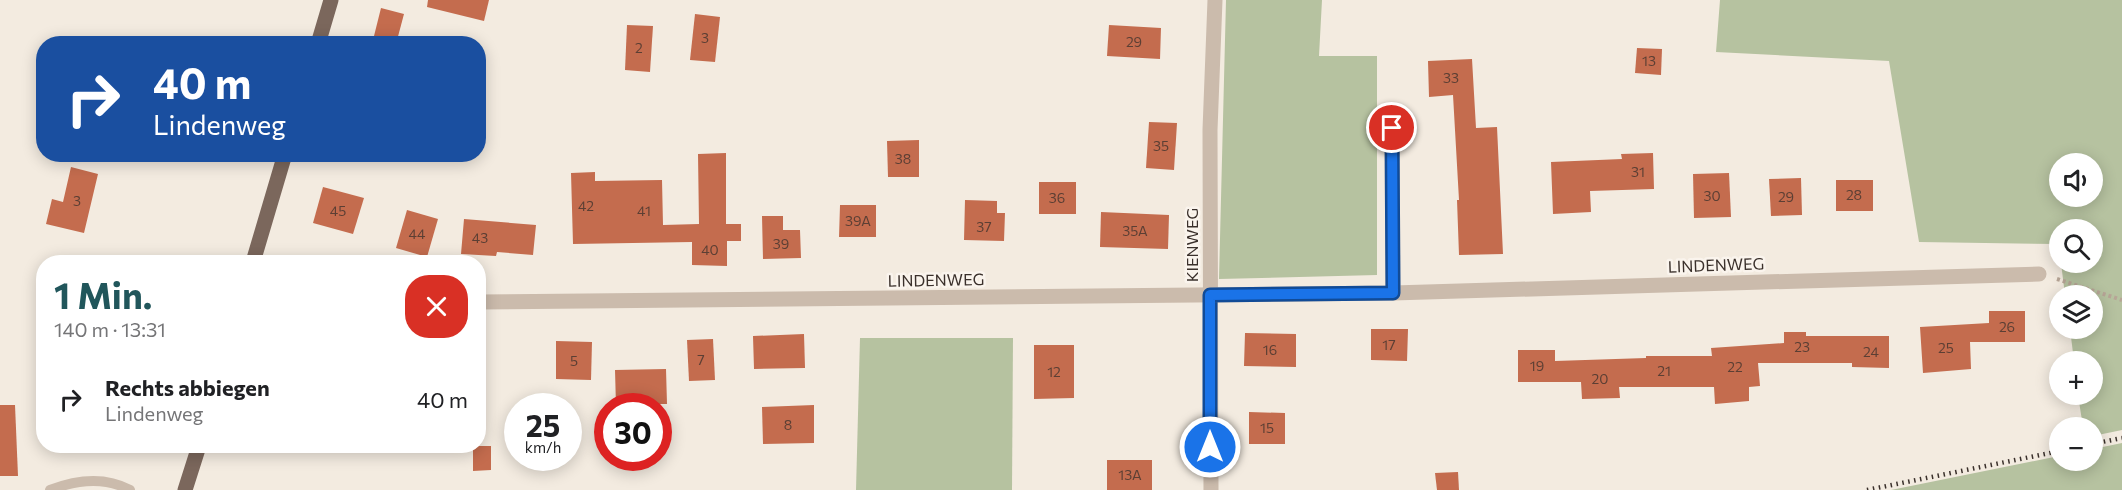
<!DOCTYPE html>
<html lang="de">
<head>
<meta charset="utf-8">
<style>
	:root { --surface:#fff; --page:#f2f2f2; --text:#202124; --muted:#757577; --accent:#21565b }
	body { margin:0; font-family:Commissioner,sans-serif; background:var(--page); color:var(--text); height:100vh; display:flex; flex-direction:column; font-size:22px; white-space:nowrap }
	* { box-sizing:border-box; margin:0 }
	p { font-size:20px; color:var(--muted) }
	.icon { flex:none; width:33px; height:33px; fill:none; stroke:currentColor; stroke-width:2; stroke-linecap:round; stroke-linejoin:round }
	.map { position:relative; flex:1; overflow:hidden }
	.details { position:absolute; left:36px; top:255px; width:450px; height:198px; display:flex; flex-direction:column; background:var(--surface); border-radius:24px; box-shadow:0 3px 15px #0003 }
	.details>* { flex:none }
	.hud { position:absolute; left:36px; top:36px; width:450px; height:126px; border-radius:24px; box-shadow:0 3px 15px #0003; background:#1a4fa0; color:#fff; overflow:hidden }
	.fabs { position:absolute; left:2049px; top:153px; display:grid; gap:12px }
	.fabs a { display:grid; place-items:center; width:54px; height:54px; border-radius:50%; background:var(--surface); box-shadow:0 3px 15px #0003; font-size:30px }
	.speed { position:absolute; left:504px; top:393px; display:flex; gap:12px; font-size:30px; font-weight:700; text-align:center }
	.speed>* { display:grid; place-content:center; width:78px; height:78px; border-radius:50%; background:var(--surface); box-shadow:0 3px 15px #0003; line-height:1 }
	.speed small { font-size:15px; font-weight:400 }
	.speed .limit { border:9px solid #d22; background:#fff; color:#111 }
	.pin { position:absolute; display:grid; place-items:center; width:51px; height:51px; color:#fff; margin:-26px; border:3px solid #fff; border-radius:50%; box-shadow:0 2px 6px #0007 }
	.me { position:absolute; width:66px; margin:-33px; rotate:0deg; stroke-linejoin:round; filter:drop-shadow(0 0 4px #0008) }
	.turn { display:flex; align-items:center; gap:21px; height:126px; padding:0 18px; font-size:27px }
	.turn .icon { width:78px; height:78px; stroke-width:2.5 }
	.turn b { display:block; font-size:42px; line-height:51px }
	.round { display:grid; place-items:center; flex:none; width:63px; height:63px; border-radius:24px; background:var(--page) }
	.head { display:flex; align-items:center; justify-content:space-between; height:102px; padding:0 18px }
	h1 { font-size:36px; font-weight:700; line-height:45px; color:var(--accent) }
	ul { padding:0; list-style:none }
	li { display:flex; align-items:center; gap:18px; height:84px; padding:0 18px }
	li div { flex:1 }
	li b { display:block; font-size:22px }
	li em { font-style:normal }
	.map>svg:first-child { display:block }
</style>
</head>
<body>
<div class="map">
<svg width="2122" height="490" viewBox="0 0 2122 490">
	<rect width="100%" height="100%" fill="#f3ebe0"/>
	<g fill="#b6c2a0" fill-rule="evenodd">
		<path d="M1226 0H1322L1319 56H1377V275L1219 279Z"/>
		<path d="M1720 0H2122V430L2093 436 2092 428 2083 427 2078 395 2092 394V362L2074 361 2070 329 2092 328V296L2065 295 2061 263 2092 262V230H2060L2059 253 2058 244 1919 242 1889 61 1716 52ZM2060 164H2092V196H2060Z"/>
		<path d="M860 338H1013L1012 490H856Z"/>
		<path d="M2122 443V490H1891L2059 456 2060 460H2092L2093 449Z"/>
	</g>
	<g fill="#c46c4e">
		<path d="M428 0H489L484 21 427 7Z"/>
		<path d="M381 8 404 14 396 44H372Z"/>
		<path d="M695 14 720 17 715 62 690 60Z"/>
		<path d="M627 25 653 26 650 72 625 70Z"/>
		<path d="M1109 25 1161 28 1160 59 1107 56Z"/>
		<path d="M1637 48 1662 49 1661 75 1635 73Z"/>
		<path d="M1472 59 1476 128 1497 127 1503 254 1459 255 1457 200H1459L1453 95 1429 97 1428 61Z"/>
		<path d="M1149 122 1177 123 1174 170 1146 168Z"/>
		<path d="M919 140V177H888L887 141Z"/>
		<path d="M726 153V224H741V241H727V266L692 265V242L573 244 571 173 595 172V181L662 180 663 225 699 224 698 154Z"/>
		<path d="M1653 153 1654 189 1590 191 1591 212 1553 214 1551 162 1622 159 1621 154Z"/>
		<path d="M71 167 98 174 84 233 46 224 52 199 63 202Z"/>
		<path d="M1729 173 1731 217 1694 218 1693 174Z"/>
		<path d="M1801 178 1802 215 1771 216 1769 179Z"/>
		<rect x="1836" y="180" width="37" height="31"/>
		<rect x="1039" y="182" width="37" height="32"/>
		<path d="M323 187 364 198 353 234 313 223Z"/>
		<path d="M965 200 997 201V213H1005L1004 241 964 240Z"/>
		<path d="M840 205H876V237H839Z"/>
		<path d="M407 210 438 219 427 257 396 248Z"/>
		<path d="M1101 212 1169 215 1168 249 1100 247Z"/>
		<path d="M762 216H783V230H800L801 258 763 259Z"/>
		<path d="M464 219 536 225 533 255 497 252 496 256 461 254Z"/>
		<path d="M1989 311H2025V342H1970L1971 369 1923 373 1920 327 1989 323Z"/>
		<path d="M1371 329H1408L1407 361 1371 360Z"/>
		<path d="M1784 332H1806V336H1889V368L1852 367V363H1758L1760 386 1749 387V401L1715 404 1714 387H1619L1620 398 1582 399 1581 382H1518V350H1555V361L1646 358V356H1712L1711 348 1784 343Z"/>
		<path d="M1245 333 1296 334V367L1244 366Z"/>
		<path d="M804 334 805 368 754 369 753 336Z"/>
		<path d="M713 339 715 380 689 381 687 340Z"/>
		<path d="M556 341 592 342 591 380 556 379Z"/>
		<path d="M1034 345H1074V398L1034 399Z"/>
		<path d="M666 369 667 404H655V406H616L615 370Z"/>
		<path d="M0 405H15L18 476H0Z"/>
		<path d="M814 405V443L763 444 762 407Z"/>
		<path d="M1249 412 1285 413V444H1249Z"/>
		<path d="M473 446H491V470L473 471Z"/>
		<rect x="1107" y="460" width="45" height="30"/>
		<path d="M1458 472 1459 490H1437L1435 473Z"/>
	</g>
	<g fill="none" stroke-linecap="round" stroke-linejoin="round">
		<path stroke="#b7a596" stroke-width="4" stroke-dasharray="3 3" stroke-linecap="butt" d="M2057 279 2122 300"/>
		<path stroke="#cbbbac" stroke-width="10" d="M50 490C76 480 104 476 130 490"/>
		<g stroke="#cbbbac" stroke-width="15">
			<path d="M1392 128 1393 293"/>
			<path d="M478 302 1393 293 2039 274"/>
			<path d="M1211 490 1210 130 1215 0"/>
		</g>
		<g stroke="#7b675c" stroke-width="15">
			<path d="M318 44 331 0"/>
			<path d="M253 262 285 154"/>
			<path d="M185 490 199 446"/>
		</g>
		<g stroke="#3a302b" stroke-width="4.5" stroke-dasharray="1.5 4.5" stroke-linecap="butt">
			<path d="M2092 444 2122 438"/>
			<path d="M1867 490 2060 451"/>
		</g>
	</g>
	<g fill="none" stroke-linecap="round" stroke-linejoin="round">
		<g stroke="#114b97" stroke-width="15">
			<path id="route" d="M1210 447V295L1393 293 1392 128"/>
		</g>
		<use href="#route" stroke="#1a73e8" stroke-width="10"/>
	</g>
	<g text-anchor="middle" stroke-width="5" stroke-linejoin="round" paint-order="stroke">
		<g font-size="14" fill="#5c3f34">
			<text x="705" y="43">3</text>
			<text x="1134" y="47">29</text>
			<text x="639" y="53">2</text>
			<text x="1649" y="66">13</text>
			<text x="1451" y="83">33</text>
			<text x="1161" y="151">35</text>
			<text x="903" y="164">38</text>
			<text x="1638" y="177">31</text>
			<text x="1854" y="200">28</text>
			<text x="1712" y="201">30</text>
			<text x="1786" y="202">29</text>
			<text x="1057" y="203">36</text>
			<text x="77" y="206">3</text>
			<text x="586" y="211">42</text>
			<text x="338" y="216">45</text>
			<text x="644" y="216">41</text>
			<text x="858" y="226">39A</text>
			<text x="984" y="232">37</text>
			<text x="1135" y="236">35A</text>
			<text x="417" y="239">44</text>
			<text x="480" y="243">43</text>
			<text x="781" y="249">39</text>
			<text x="710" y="255">40</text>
			<text x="2007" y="332">26</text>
			<text x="1389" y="350">17</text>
			<text x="1802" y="352">23</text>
			<text x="1946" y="353">25</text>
			<text x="1270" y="355">16</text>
			<text x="1871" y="357">24</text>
			<text x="701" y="365">7</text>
			<text x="574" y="366">5</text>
			<text x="1537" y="371">19</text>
			<text x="1735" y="372">22</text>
			<text x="1664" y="376">21</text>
			<text x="1054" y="377">12</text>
			<text x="1600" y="384">20</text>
			<text x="788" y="430">8</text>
			<text x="1267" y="433">15</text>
			<text x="1130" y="480">13A</text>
		</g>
		<g font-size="16" fill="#3a302b" stroke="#faf4ed">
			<text transform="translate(1192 245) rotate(-90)" y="6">KIENWEG</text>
			<text transform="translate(1716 265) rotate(-2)" y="6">LINDENWEG</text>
			<text transform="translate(936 280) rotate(-1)" y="6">LINDENWEG</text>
		</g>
	</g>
</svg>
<div class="fabs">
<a><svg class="icon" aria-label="sound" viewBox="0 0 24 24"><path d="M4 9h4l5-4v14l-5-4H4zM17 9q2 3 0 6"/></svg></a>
<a><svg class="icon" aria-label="search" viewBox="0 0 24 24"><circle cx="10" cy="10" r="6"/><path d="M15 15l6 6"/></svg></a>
<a><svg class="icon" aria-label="layers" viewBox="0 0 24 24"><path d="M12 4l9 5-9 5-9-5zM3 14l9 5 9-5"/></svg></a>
<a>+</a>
<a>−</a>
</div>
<div class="speed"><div>25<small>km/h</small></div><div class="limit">30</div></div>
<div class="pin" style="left:1392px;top:128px;background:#d93025"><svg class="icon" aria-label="arrive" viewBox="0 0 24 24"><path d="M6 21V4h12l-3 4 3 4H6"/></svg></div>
<svg class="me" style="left:1210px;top:447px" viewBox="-20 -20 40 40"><circle r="17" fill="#1a73e8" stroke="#fff" stroke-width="3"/><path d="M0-11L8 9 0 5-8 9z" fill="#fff"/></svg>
<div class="hud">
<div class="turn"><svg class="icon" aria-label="right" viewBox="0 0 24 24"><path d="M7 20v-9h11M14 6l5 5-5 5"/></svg><div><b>40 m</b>Lindenweg</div></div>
</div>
<section class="details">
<div class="head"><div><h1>1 Min.</h1><p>140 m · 13:31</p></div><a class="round" style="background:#d93025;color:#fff"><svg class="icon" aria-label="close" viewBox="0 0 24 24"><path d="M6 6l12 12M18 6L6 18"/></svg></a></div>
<ul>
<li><svg class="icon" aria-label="right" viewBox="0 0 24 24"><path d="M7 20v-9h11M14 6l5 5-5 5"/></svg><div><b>Rechts abbiegen</b><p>Lindenweg</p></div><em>40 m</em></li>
</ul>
</section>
</div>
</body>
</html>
